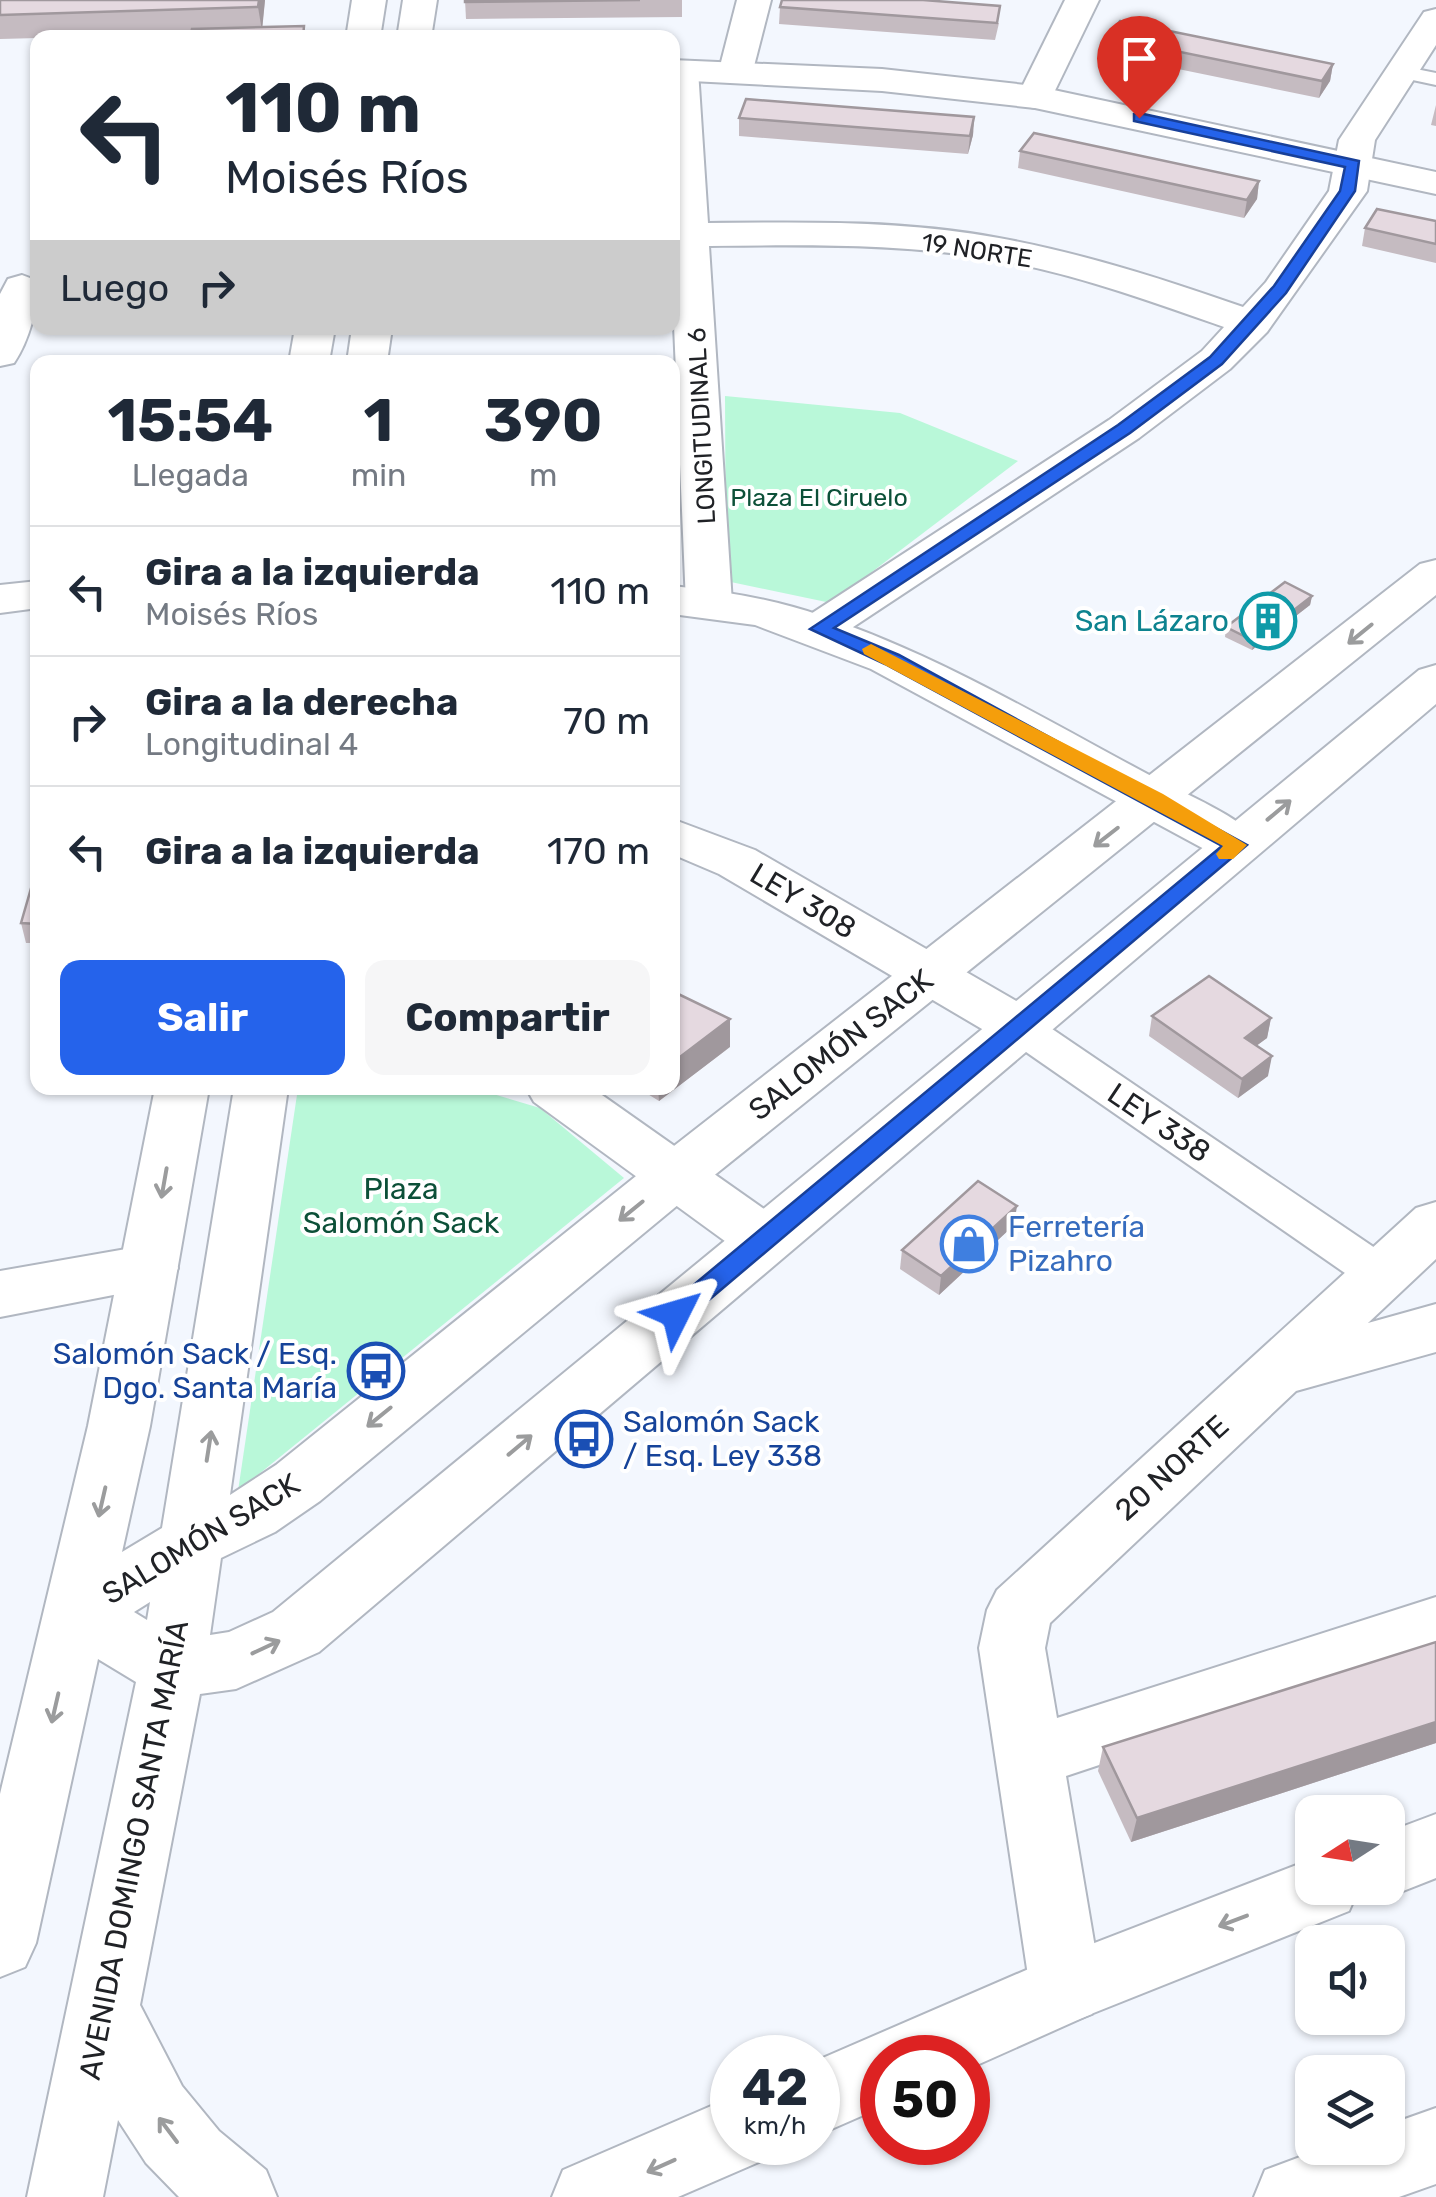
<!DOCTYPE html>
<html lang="es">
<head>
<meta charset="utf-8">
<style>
	:root { --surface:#fff; --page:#f6f6f7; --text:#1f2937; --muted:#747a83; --line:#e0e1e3; --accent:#2563eb }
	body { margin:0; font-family:Rubik,sans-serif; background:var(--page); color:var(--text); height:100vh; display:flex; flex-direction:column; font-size:38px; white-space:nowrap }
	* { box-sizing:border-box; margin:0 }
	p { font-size:32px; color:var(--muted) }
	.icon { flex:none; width:55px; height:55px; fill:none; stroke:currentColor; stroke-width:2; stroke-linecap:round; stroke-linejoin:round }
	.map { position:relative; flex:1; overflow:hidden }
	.side { position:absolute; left:30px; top:355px; width:650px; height:740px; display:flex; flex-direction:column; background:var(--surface); border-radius:20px; box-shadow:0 2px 8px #0004 }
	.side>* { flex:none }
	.hud { position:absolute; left:30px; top:30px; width:650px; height:305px; border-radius:20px; box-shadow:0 2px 8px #0004; background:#fff; color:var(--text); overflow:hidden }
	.needle { width:65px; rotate:258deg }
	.tools { position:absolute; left:1295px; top:1795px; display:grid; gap:20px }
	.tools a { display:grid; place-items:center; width:110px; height:110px; border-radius:20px; background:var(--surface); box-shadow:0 2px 8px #0004; font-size:50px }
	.speed { position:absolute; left:710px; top:2035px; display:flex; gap:20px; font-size:50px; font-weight:700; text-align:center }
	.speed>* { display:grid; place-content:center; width:130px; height:130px; border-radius:50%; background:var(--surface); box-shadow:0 2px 8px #0004; line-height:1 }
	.speed small { font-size:25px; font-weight:400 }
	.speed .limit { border:15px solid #d22; background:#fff; color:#111 }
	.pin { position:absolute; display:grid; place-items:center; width:85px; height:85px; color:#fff; margin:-102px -42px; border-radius:50% 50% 50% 0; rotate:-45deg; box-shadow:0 0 10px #0007 }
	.pin .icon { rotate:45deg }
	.me { position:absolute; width:110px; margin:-55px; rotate:50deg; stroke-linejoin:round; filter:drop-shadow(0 0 8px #0008) }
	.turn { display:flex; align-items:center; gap:35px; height:210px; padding:0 30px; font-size:45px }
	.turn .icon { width:130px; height:130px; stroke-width:2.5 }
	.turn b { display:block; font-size:70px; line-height:85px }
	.then { display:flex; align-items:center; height:95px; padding:0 30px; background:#0003; gap:20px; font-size:38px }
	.eta { display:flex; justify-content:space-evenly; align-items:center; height:170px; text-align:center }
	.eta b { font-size:60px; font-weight:700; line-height:70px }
	.cta { display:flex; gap:20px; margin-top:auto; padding:20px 30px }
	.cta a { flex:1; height:115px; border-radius:20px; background:var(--accent); color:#fff; font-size:40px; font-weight:700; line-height:115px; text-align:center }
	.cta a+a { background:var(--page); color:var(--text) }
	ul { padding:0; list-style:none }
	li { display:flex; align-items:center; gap:30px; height:130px; padding:0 30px; border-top:2px solid var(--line) }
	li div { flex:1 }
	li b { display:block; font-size:38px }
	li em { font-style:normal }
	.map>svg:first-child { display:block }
</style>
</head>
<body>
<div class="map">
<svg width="1436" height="2197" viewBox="0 0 1436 2197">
	<rect width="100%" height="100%" fill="#f3f7fe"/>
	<g fill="#b9f8d9">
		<path d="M725 396 900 413 1018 461 831 603 726 581Z"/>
		<path d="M298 1088H473L540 1108 624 1178 238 1491Z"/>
	</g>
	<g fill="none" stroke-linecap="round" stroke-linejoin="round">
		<g stroke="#b1b7c1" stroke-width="4">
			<path id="service" d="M1401 66 1436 73V85L1394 76 1391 72Z"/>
		</g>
		<g stroke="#b1b7c1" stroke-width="4">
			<path id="pedestrian" d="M1018 1011 1033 1016 1400 1265 1407 1277 1400 1289 1384 1295 1368 1289 1003 1036 997 1026 1003 1016Z"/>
		</g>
		<g stroke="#b1b7c1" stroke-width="4">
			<g id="minor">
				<path d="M737 0H771L753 70 748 77 736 80 724 77 719 70Z"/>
				<path d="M1065 0H1099L1048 105 1035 108 1022 105 1017 97Z"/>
				<path d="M1436 9V45L1375 140 1367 191 1267 332 1230 369 1139 438 835 639 819 643 803 639 796 629 803 619 1109 420 1202 351 1224 327C1150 301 1076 274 998 260 903 243 805 245 709 246L732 603 725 613 709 617 693 613 686 603 672 279V62L693 63 698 70 708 223C805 222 904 220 999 238 1082 253 1163 279 1243 307L1266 282 1329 191 1339 140 1424 12Z"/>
				<path d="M22 275 38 281C38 307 29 341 14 363L0 366V294L8 279Z"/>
				<path d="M672 819 755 850 1037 1013 1045 1026 1037 1039 1018 1045 999 1039 719 874 672 854Z"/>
				<path d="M526 1088H592L784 1223 793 1239 784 1255 764 1261 744 1255 534 1102Z"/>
				<path d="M1436 1202V1259L1368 1323 1436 1304V1352L1296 1391 1050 1623 1045 1648 1057 1718 1436 1597V1653L1066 1776 1102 1989 1092 2014 1066 2024 1040 2014 1030 1989 979 1648 987 1610 997 1590 1416 1208Z"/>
				<path d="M149 1245 170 1252 178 1268 170 1284 0 1317V1271Z"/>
			</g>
		</g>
		<g stroke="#b1b7c1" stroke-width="4">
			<g id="tertiary">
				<path d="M672 60 882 69 1035 86 1436 172V194L1035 108 882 91 672 80Z"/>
				<path d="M38 581V608L0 613V585Z"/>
				<path d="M672 586C724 591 774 599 822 616 938 655 1046 720 1153 777 1183 793 1245 818 1262 845L1255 857 1237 862 1219 857 871 669 755 625 672 614Z"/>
			</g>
		</g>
		<g stroke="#b1b7c1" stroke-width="4">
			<g id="secondary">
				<path d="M352 0H386L380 38H346Z"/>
				<path d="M403 0H437L431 38H397Z"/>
				<path d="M295 328H335L329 362H289Z"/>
				<path d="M352 328H392L387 362H347Z"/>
				<path d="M1436 560V595L696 1190 320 1501 275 1532 221 1558 210 1635 229 1632 273 1612 1419 670 1436 665V704L319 1652 236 1689 200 1694 140 2005 182 2086 219 2131 266 2170 277 2197H179L146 2163 118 2120 103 2197H27L136 1682 98 1659 36 1943 25 1967 0 1977V1794L88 1426 155 1088H209L150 1426 122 1552 162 1528 234 1088H288L230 1495 276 1465 656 1160 1420 564ZM150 1602 147 1620 134 1612Z"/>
				<path d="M1436 1814V1878L1388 1897 1364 1888H1388V1832Z"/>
				<path d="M1312 1859V1888H1359L1349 1911 1091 2014 968 2069V2058H882V2107L818 2135V2060L1040 1964Z"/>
				<path d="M732 2097V2142H767L759 2162 678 2197H552L563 2170Z"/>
			</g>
		</g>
		<g stroke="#b1b7c1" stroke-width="4">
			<path id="motorway" d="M1436 2108V2184L1399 2197H1254L1265 2170 1324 2148H1388V2125Z"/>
		</g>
		<use href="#service" fill="#fff" fill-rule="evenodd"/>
		<use href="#pedestrian" fill="#fff" fill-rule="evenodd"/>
		<use href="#minor" fill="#fff" fill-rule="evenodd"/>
		<use href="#tertiary" fill="#fff" fill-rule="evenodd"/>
		<use href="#secondary" fill="#fff" fill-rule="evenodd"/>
		<use href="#motorway" fill="#fff" fill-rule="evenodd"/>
	</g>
	<g fill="#c5bbc1">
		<path d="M0 0H265L262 27 304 26 306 38H190L191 34 0 39Z"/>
		<path d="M465 0H682V17L466 19Z"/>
		<path d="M780 7 999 23 995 40 779 24Z"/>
		<path d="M1107 37 1333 64 1330 81 1319 98 1105 54Z"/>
		<path d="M1436 105V126L1431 125Z"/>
		<path d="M974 117 973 135 968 154 739 136V118Z"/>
		<path d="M1020 151 1259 181 1257 199 1244 218 1018 168Z"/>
		<path d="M1436 221V263L1362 246 1365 228Z"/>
		<path d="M1312 596 1310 605 1252 650 1225 637 1226 627Z"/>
		<path d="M38 871V943H26L21 923Z"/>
		<path d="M1152 1016 1271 1018 1267 1038 1256 1046 1268 1076 1238 1098 1149 1036Z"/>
		<path d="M730 1047 659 1101 638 1088H672Z"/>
		<path d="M1014 1225 939 1295 900 1269 902 1250Z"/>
		<path d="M1436 1642V1743L1131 1842 1098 1771 1103 1747Z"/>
	</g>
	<g fill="#a0989d">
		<path d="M259 0H265L262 31 258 7Z"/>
		<path d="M1333 64 1330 81 1319 98 1322 81Z"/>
		<path d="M974 117 973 135 968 154 970 136Z"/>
		<path d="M1259 181 1257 199 1244 218 1247 200Z"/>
		<path d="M1312 596 1310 605 1252 650 1254 641Z"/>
		<path d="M1271 1018 1267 1038 1241 1057 1245 1038Z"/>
		<path d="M730 1019V1047L659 1101 658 1088H672V1063Z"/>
		<path d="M1272 1056 1268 1076 1238 1098 1242 1079Z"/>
		<path d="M1017 1206 1014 1225 939 1295 941 1276Z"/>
		<path d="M1436 1722V1743L1131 1842 1137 1818Z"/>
	</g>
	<g fill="#e5d9e0" stroke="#a0989d" stroke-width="2.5">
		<path d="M0 0H259L258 7 0 15Z"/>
		<path d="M465 0H640L465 2Z"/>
		<path d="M782 0H923L1000 6 997 23 780 7Z"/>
		<path d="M1120 21 1333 64 1322 81 1107 37Z"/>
		<path d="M304 26 303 38H190L192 29Z"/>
		<path d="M746 99 974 117 970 136 739 118Z"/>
		<path d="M1034 133 1259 181 1247 200 1020 151Z"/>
		<path d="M1377 209 1436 221V244L1365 228Z"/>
		<path d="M1285 582 1312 596 1254 641 1226 627Z"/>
		<path d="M36 871H38V924L21 923Z"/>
		<path d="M1209 976 1271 1018 1245 1038 1272 1056 1242 1079 1152 1016Z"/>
		<path d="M672 991 730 1019 672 1063Z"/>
		<path d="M978 1181 1017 1206 941 1276 902 1250Z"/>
		<path d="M1436 1642V1722L1137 1818 1103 1747Z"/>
	</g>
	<defs><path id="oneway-shaft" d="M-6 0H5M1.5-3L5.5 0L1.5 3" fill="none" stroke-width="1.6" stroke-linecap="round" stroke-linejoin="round" transform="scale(2.5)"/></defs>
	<g stroke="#9b9c9d">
		<use href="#oneway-shaft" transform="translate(1360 634) rotate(141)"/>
		<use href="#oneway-shaft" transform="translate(1279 810) rotate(-40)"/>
		<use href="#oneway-shaft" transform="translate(1106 837) rotate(142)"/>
		<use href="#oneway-shaft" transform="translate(164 1183) rotate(100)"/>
		<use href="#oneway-shaft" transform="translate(631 1211) rotate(141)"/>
		<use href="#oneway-shaft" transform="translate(379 1417) rotate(141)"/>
		<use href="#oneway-shaft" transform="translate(520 1445) rotate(-40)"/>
		<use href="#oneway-shaft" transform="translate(209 1446) rotate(-81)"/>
		<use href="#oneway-shaft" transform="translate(102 1502) rotate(103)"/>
		<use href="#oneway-shaft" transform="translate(266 1647) rotate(-25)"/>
		<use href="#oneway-shaft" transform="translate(55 1708) rotate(103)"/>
		<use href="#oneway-shaft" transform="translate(1233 1921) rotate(159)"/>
		<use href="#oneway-shaft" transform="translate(168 2130) rotate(-127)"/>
		<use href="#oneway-shaft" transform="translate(661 2166) rotate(156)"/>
	</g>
	<path fill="#2563eb" stroke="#184099" stroke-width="2.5" d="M1139 113 1359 161 1355 191 1286 293 1222 364 1130 433 834 628 899 655 1247 845 684 1321H667L663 1314 667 1307 1222 846 885 664 810 629 1118 425 1210 357 1274 286 1340 191 1345 167 1134 121V114Z"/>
	<path fill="#f59e0b" d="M871 644 1163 794 1247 845 1233 859H1219L1216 854 1223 846 864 654 862 649Z"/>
	<defs>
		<g id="building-ring" transform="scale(2.875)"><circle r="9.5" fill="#fff" stroke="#0f9aa8" stroke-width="1.5"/><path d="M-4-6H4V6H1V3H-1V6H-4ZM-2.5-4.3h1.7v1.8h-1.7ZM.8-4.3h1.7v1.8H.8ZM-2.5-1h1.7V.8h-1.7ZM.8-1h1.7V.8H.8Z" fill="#0f9aa8"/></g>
		<g id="shop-ring" transform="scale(2.875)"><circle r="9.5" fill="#fff" stroke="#3f7fe0" stroke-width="1.5"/><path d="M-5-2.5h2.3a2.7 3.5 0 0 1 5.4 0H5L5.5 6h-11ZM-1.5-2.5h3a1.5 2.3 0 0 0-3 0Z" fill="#3f7fe0"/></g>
		<g id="bus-ring" transform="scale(2.875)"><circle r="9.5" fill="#fff" stroke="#1a4fb4" stroke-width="1.5"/><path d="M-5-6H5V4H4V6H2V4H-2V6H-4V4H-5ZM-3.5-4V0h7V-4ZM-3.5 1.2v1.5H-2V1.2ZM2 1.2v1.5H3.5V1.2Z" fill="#1a4fb4"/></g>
	</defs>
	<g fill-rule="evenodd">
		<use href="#building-ring" x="1268" y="621"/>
		<use href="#shop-ring" x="969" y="1244"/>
		<use href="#bus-ring" x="376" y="1371"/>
		<use href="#bus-ring" x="584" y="1439"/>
	</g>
	<g text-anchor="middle" stroke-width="8" stroke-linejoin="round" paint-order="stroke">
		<g font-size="25" fill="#202226" stroke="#fff">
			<text transform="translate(977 250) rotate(9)" y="9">19 NORTE</text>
			<text transform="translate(701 426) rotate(-93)" y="9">LONGITUDINAL 6</text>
		</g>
		<g font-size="25" fill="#0c5038" stroke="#fff">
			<text x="819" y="506">Plaza El Ciruelo</text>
		</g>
		<g font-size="30" fill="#0d838f" stroke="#fff" text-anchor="end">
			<text x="1229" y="631">San Lázaro</text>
		</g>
		<g font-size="30" fill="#202226" stroke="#fff">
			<text transform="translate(803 901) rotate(31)" y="10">LEY 308</text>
			<text transform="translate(841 1045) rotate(-38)" y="10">SALOMÓN SACK</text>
			<text transform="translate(1159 1123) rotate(34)" y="10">LEY 338</text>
			<text transform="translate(1172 1468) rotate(-42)" y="10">20 NORTE</text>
			<text transform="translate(201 1539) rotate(-31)" y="10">SALOMÓN SACK</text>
			<text transform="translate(134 1850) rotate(-79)" y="10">AVENIDA DOMINGO SANTA MARÍA</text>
		</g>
		<g font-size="30" fill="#0c5038" stroke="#fff">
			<text x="401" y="1199">Plaza<tspan x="401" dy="34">Salomón Sack</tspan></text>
		</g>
		<g font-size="30" fill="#366cbe" stroke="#fff" text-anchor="start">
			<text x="1008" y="1237">Ferretería<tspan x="1008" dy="34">Pizahro</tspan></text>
		</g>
		<g font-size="30" fill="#164399" stroke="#fff" text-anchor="end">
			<text x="337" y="1364">Salomón Sack / Esq.<tspan x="337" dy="34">Dgo. Santa María</tspan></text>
			<text x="623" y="1432" text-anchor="start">Salomón Sack<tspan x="623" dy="34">/ Esq. Ley 338</tspan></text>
		</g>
	</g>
</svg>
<div class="tools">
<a><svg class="needle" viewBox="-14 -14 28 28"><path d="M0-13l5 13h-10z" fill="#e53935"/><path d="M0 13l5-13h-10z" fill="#747a83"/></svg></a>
<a><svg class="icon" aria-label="sound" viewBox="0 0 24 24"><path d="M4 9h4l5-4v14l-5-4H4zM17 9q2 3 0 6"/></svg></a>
<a><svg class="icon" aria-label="layers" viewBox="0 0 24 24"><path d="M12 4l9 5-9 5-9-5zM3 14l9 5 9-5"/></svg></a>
</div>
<div class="speed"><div>42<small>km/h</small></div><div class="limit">50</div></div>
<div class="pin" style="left:1139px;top:118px;background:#d93025"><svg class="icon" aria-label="arrive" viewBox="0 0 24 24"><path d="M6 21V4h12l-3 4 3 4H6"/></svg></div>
<svg class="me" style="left:676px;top:1314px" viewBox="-20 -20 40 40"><path d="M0-17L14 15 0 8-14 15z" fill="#2563eb" stroke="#fff" stroke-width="4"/></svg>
<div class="hud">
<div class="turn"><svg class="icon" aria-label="left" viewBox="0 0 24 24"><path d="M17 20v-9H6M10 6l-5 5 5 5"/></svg><div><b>110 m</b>Moisés Ríos</div></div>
<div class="then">Luego<svg class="icon" aria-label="right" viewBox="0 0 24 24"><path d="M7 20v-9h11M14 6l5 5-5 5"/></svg></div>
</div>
<section class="side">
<div class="eta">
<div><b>15:54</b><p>Llegada</p></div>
<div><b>1</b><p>min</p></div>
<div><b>390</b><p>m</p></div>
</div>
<ul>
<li><svg class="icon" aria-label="left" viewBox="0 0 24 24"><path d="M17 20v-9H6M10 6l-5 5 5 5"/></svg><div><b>Gira a la izquierda</b><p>Moisés Ríos</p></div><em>110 m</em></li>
<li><svg class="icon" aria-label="right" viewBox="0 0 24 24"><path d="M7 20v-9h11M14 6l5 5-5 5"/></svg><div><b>Gira a la derecha</b><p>Longitudinal 4</p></div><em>70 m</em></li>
<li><svg class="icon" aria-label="left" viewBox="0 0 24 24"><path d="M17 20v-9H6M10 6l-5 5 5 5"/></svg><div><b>Gira a la izquierda</b></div><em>170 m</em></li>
</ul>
<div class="cta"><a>Salir</a><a>Compartir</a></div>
</section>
</div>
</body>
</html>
